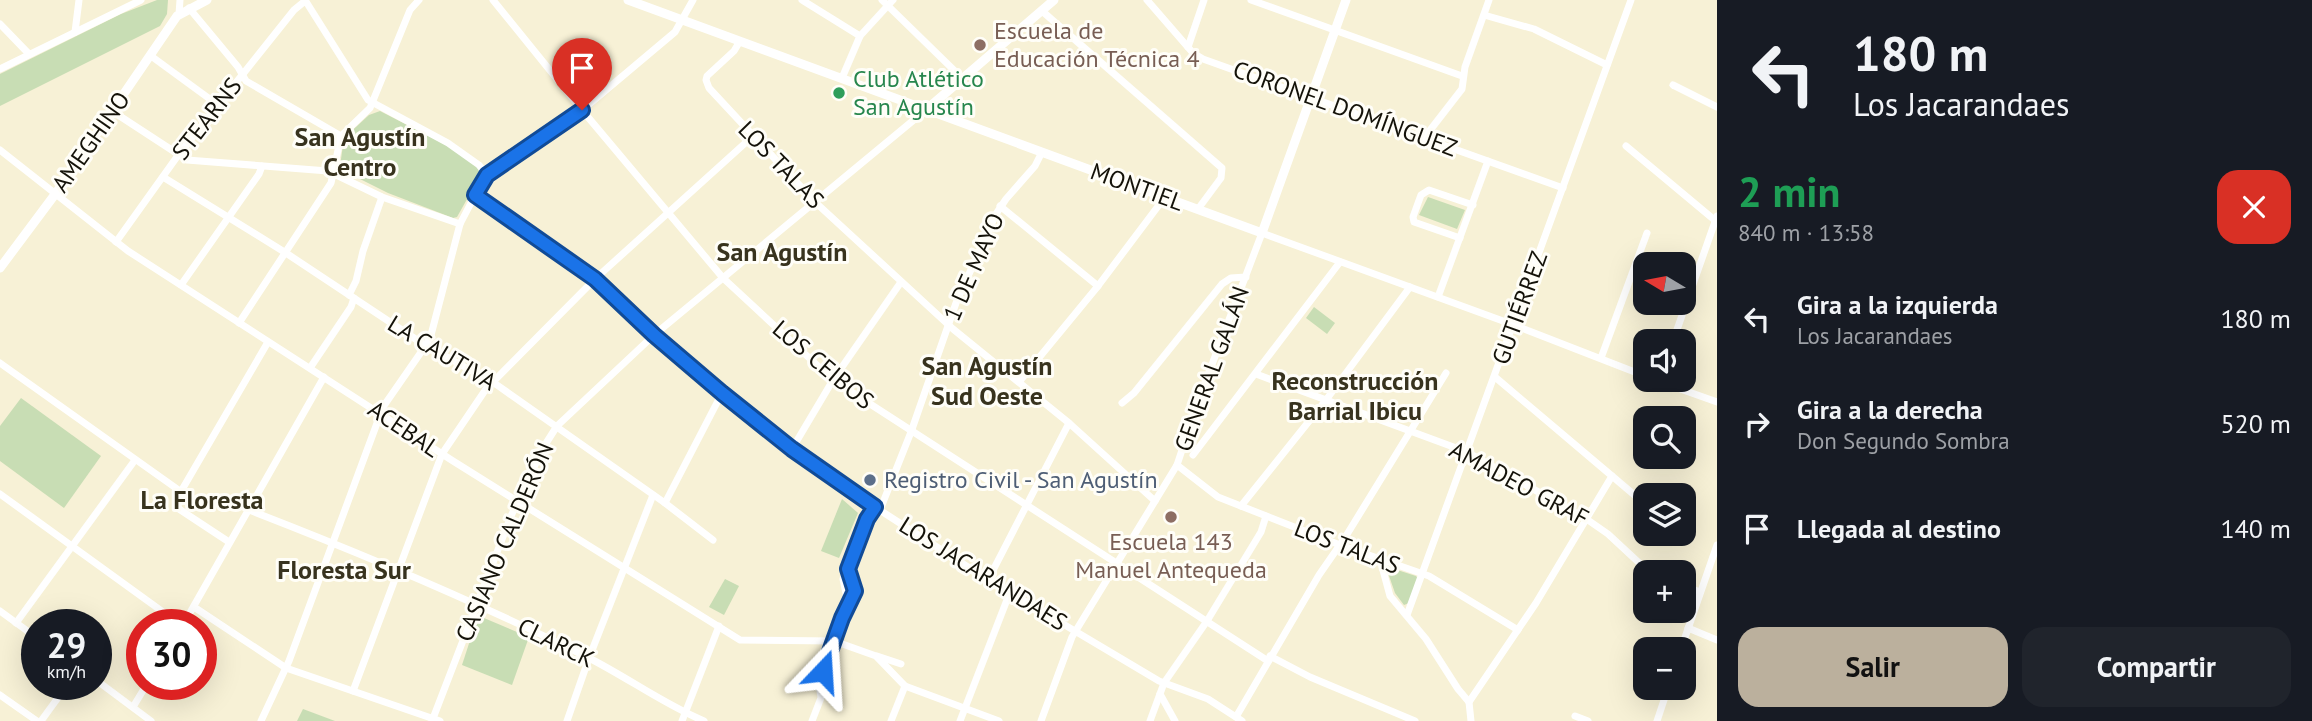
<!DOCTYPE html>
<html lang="es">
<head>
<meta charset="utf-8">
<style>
	:root { --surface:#171b24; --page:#20242c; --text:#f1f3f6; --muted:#9ea1a6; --accent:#bbb09d }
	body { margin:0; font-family:"PT Sans",sans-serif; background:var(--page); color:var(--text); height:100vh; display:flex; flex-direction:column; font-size:26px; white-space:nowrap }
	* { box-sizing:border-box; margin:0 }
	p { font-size:23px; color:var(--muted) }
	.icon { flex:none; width:38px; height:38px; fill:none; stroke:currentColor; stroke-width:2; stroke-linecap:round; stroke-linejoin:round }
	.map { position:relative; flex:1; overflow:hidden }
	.sheet { display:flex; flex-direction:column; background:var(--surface); width:595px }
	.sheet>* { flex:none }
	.top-card { background:#171b24; color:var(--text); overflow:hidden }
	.needle { width:46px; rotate:280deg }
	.buttons { position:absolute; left:1633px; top:252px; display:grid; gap:14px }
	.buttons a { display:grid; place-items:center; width:63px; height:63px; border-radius:14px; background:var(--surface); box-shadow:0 7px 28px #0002; font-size:35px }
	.speed { position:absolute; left:21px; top:609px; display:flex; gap:14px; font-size:35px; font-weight:700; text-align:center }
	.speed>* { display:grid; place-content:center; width:91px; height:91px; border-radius:50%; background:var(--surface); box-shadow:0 7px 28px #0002; line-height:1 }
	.speed small { font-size:18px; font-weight:400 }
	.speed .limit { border:10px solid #d22; background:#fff; color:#111 }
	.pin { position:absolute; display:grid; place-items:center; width:60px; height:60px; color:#fff; margin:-72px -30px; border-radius:50% 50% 50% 0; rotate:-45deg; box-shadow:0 0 7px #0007 }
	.pin .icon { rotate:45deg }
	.me { position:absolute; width:77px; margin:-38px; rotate:20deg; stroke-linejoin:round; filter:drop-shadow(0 0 5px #0008) }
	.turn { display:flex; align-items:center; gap:24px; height:147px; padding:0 21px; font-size:32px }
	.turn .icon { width:91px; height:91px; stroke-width:2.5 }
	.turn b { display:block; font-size:49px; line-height:60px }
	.round { display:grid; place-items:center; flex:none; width:74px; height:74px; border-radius:21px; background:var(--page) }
	.head { display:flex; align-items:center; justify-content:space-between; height:119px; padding:0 21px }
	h1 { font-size:42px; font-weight:700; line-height:52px; color:#1e9e55 }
	.cta { display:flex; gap:14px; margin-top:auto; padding:14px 21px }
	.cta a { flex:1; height:80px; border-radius:21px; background:var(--accent); color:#111; font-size:28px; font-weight:700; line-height:80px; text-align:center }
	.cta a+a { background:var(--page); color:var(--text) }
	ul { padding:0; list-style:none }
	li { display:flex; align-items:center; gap:21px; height:105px; padding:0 21px }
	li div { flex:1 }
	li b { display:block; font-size:26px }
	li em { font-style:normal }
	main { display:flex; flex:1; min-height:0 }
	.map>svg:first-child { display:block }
</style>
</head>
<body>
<main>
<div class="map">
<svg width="1717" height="721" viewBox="0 0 1717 721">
	<rect width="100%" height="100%" fill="#f7f1d6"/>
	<g fill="#c8ddb4">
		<path d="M157 0H168L167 14 160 26 0 106V74L121 14Z"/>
		<path d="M380 111 446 145 479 168 480 176 457 217 453 218 388 193 342 170 340 166 344 138 369 115Z"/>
		<path d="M1428 197 1465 210 1457 229 1419 215Z"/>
		<path d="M1314 307 1335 323 1327 334 1306 318Z"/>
		<path d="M21 398 101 456 64 508 0 461V426Z"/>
		<path d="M842 499 858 513 839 558 821 551Z"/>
		<path d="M1388 567 1416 576 1418 579 1409 603 1404 605 1395 593 1387 570Z"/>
		<path d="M725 579 739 586 724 615 709 607Z"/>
		<path d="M484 618 529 637 512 685 462 665 477 619Z"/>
		<path d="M303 709 335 721H297Z"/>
	</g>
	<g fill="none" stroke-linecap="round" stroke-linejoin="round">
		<g stroke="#fff" stroke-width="7">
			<path d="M305 0 368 100 448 143 479 165 487 175"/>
			<path d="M493 0 582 110 723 278 833 380 1268 661"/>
			<path d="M802 0 860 36"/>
			<path d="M882 0 962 78"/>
			<path d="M1147 0 1193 53 1203 59 1563 188"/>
			<path d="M1251 0 1462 76"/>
			<path d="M189 8 238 67 246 81 341 136"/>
			<path d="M1042 11 1222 168 1221 178 1198 209"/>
			<path d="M179 14 180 0"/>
			<path d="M1484 15 1534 29 1607 65"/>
			<path d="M0 24 29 54"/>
			<path d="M75 32 79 0"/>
			<path d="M740 41 734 51 707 76 706 80 709 88 815 202 953 329 1069 423 1155 501"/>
			<path d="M1188 47 1204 0"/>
			<path d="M151 56 218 105"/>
			<path d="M0 69 141 0"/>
			<path d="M842 78 860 36 893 0"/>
			<path d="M1673 85 1717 107"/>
			<path d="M112 111 187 160 328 171 382 197 460 224"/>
			<path d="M1424 138 1462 89 1465 67 1489 0"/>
			<path d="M1626 146 1717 222"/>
			<path d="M0 150 128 251 453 461 740 640 834 641 876 656 905 686 999 721"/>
			<path d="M163 177 286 253 420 342 497 385 665 503 713 540"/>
			<path d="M475 195 595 279 654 335 722 393 792 449 875 507 974 571 1159 681 1208 699 1242 721"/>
			<path d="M1000 206 1098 286"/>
			<path d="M1460 238 1414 222 1413 217 1421 195 1429 190 1473 205"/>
			<path d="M116 242 179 154 294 10 305 1"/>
			<path d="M181 285 259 174 262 166"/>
			<path d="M349 295 356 281 363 251 382 197"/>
			<path d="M1438 297 1488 161"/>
			<path d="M239 323 331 183 341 136 370 108 410 10 419 0"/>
			<path d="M1673 341 1717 216"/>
			<path d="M1601 358 1647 233"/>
			<path d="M0 363 180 491"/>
			<path d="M310 368 351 307 354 298"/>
			<path d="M1256 374 1467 452 1585 518 1608 534 1649 572"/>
			<path d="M1655 380 1717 402"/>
			<path d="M1019 382 1098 286 1165 197"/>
			<path d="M1122 403 1134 393 1222 284 1231 278 1246 277"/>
			<path d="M792 449 833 380 901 282"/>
			<path d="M1193 455 1340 262"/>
			<path d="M1177 465 1218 497 1340 545 1429 576 1518 630"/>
			<path d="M1612 476 1645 504"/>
			<path d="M0 494 181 625"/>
			<path d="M665 503 722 393"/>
			<path d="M1241 506 1326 400 1410 287"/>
			<path d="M249 510C363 554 477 602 587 657 627 677 663 704 704 721"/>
			<path d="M880 510 911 432 956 303 996 214 1006 199 1035 166 1042 152"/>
			<path d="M229 542 179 509 176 500 268 342"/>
			<path d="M1380 559 1390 596 1426 639 1458 689 1469 702 1471 721"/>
			<path d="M988 580 1069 423"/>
			<path d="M1684 586 1700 592"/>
			<path d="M848 603 843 579 867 519 875 507"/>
			<path d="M194 607 286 668 440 721"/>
			<path d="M0 611 37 638"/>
			<path d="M1407 615 1631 0"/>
			<path d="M16 623 135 460"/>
			<path d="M183 625 324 377"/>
			<path d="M1688 628 1717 640"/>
			<path d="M1681 649 1717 545"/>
			<path d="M877 656 901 664"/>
			<path d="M1270 656 1310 677 1415 721"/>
			<path d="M823 667 855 591 847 569"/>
			<path d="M96 680 151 721"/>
			<path d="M353 691 442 454 486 389 595 279 753 136"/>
			<path d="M1160 694 1175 721"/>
			<path d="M0 695 37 721"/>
			<path d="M1469 702 1536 603 1612 476 1495 377"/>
			<path d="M133 707 147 684"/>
			<path d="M1575 716 1588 721"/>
			<path d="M1236 717 1319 575 1346 536 1446 373"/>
			<path d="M41 721 68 684"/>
			<path d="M261 721 289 661 383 407 426 345 431 335 460 224 483 180 487 175 587 106 675 32 693 0"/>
			<path d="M432 721 511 516 543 448 557 426 654 335 927 109"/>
			<path d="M567 721 589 658 653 495"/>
			<path d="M682 721 719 626"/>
			<path d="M812 721 826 685 823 667 818 680 821 697"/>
			<path d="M891 721 905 686"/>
			<path d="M960 721 1010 592"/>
			<path d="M1041 721 1072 637 1177 465 1200 396 1262 233 1514 325 1645 376"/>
			<path d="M1150 721 1164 683 1207 621 1261 532 1266 516"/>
			<path d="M1657 721 1668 688"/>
		</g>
		<g stroke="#fff" stroke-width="9">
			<path d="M628 0 1262 233 1346 0"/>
			<path d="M927 109 1054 0"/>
			<path d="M0 268 56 193 177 16 207 0"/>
		</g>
	</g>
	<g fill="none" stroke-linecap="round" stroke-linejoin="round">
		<g stroke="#114b97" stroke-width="18">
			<path id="route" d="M582 110 487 175 475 195 595 279 654 335 722 393 792 449 875 507 867 519 848 569 855 591 842 618 823 671"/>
		</g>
		<use href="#route" stroke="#1a73e8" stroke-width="12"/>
	</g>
	<g fill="#8d6e63" stroke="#fffef8" stroke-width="2.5">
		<circle cx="980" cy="45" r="7"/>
		<circle cx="1171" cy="517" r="7"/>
	</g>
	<circle fill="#2e9e5b" stroke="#fffef8" stroke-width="2.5" cx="839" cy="93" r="7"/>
	<circle fill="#5c6f8a" stroke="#fffef8" stroke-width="2.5" cx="870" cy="480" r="7"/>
	<g text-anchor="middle" stroke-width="6" stroke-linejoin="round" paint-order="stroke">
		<g font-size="24" fill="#785e54" stroke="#fffef8" text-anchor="start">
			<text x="994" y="39">Escuela de<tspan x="994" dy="28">Educación Técnica 4</tspan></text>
			<text x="1171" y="550" text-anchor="middle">Escuela 143<tspan x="1171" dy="28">Manuel Antequeda</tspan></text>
		</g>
		<g font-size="24" fill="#27864d" stroke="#fffef8" text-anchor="start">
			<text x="853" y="87">Club Atlético<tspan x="853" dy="28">San Agustín</tspan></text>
		</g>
		<g font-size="24" fill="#141209" stroke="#fffef8">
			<text transform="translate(1345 109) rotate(20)" y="8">CORONEL DOMÍNGUEZ</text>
			<text transform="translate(207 119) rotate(-52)" y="8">STEARNS</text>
			<text transform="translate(91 142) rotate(-55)" y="8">AMEGHINO</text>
			<text transform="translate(781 165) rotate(46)" y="8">LOS TALAS</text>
			<text transform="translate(1137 187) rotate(20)" y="8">MONTIEL</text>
			<text transform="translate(974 267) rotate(-66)" y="8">1 DE MAYO</text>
			<text transform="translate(1520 308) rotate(-70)" y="8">GUTIÉRREZ</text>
			<text transform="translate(442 353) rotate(31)" y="8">LA CAUTIVA</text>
			<text transform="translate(823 365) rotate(40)" y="8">LOS CEIBOS</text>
			<text transform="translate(1212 369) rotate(-70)" y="8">GENERAL GALÁN</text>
			<text transform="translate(404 429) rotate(34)" y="8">ACEBAL</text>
			<text transform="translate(1519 484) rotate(28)" y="8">AMADEO GRAF</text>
			<text transform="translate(505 542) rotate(-67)" y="8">CASIANO CALDERÓN</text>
			<text transform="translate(1347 547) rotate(21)" y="8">LOS TALAS</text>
			<text transform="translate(983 574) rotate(32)" y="8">LOS JACARANDAES</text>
			<text transform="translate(556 643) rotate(26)" y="8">CLARCK</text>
		</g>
		<g font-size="24" fill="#4e5e75" stroke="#fffef8" text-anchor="start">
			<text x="884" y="488">Registro Civil - San Agustín</text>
		</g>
		<g font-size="26" font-weight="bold" fill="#38331e" stroke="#fffef8">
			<text x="360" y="146">San Agustín<tspan x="360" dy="30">Centro</tspan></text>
			<text x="782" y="261">San Agustín</text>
			<text x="987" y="375">San Agustín<tspan x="987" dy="30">Sud Oeste</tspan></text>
			<text x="1355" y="390">Reconstrucción<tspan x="1355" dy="30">Barrial Ibicu</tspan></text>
			<text x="202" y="509">La Floresta</text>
			<text x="344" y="579">Floresta Sur</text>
		</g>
	</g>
</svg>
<div class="buttons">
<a><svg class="needle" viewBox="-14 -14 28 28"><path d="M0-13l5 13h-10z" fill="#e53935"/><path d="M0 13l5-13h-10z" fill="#9ea1a6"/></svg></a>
<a><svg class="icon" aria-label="sound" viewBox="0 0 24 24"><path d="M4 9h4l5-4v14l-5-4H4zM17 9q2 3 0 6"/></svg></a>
<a><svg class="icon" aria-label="search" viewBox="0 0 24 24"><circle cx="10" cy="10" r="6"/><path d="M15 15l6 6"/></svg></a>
<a><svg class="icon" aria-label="layers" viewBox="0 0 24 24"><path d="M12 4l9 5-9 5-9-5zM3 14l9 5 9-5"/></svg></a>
<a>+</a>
<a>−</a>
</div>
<div class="speed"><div>29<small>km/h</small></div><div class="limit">30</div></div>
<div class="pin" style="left:582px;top:110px;background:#d93025"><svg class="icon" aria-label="arrive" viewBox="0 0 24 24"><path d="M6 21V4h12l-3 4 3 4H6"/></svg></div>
<svg class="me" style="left:823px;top:671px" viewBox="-20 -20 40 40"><path d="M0-17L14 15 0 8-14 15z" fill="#1a73e8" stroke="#fff" stroke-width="4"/></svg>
</div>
<section class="sheet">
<div class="top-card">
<div class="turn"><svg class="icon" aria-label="left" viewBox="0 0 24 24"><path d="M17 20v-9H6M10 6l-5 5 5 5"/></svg><div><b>180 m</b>Los Jacarandaes</div></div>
</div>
<div class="head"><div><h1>2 min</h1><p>840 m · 13:58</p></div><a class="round" style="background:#d93025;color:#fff"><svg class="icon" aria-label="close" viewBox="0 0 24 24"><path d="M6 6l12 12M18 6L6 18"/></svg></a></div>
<ul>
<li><svg class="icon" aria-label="left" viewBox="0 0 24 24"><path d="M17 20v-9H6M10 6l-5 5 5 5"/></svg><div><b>Gira a la izquierda</b><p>Los Jacarandaes</p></div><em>180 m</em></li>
<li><svg class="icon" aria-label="right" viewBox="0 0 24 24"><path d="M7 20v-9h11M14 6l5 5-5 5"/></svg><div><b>Gira a la derecha</b><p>Don Segundo Sombra</p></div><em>520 m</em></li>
<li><svg class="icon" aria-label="arrive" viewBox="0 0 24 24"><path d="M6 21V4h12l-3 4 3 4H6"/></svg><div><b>Llegada al destino</b></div><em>140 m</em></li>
</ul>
<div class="cta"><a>Salir</a><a>Compartir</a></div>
</section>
</main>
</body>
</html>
